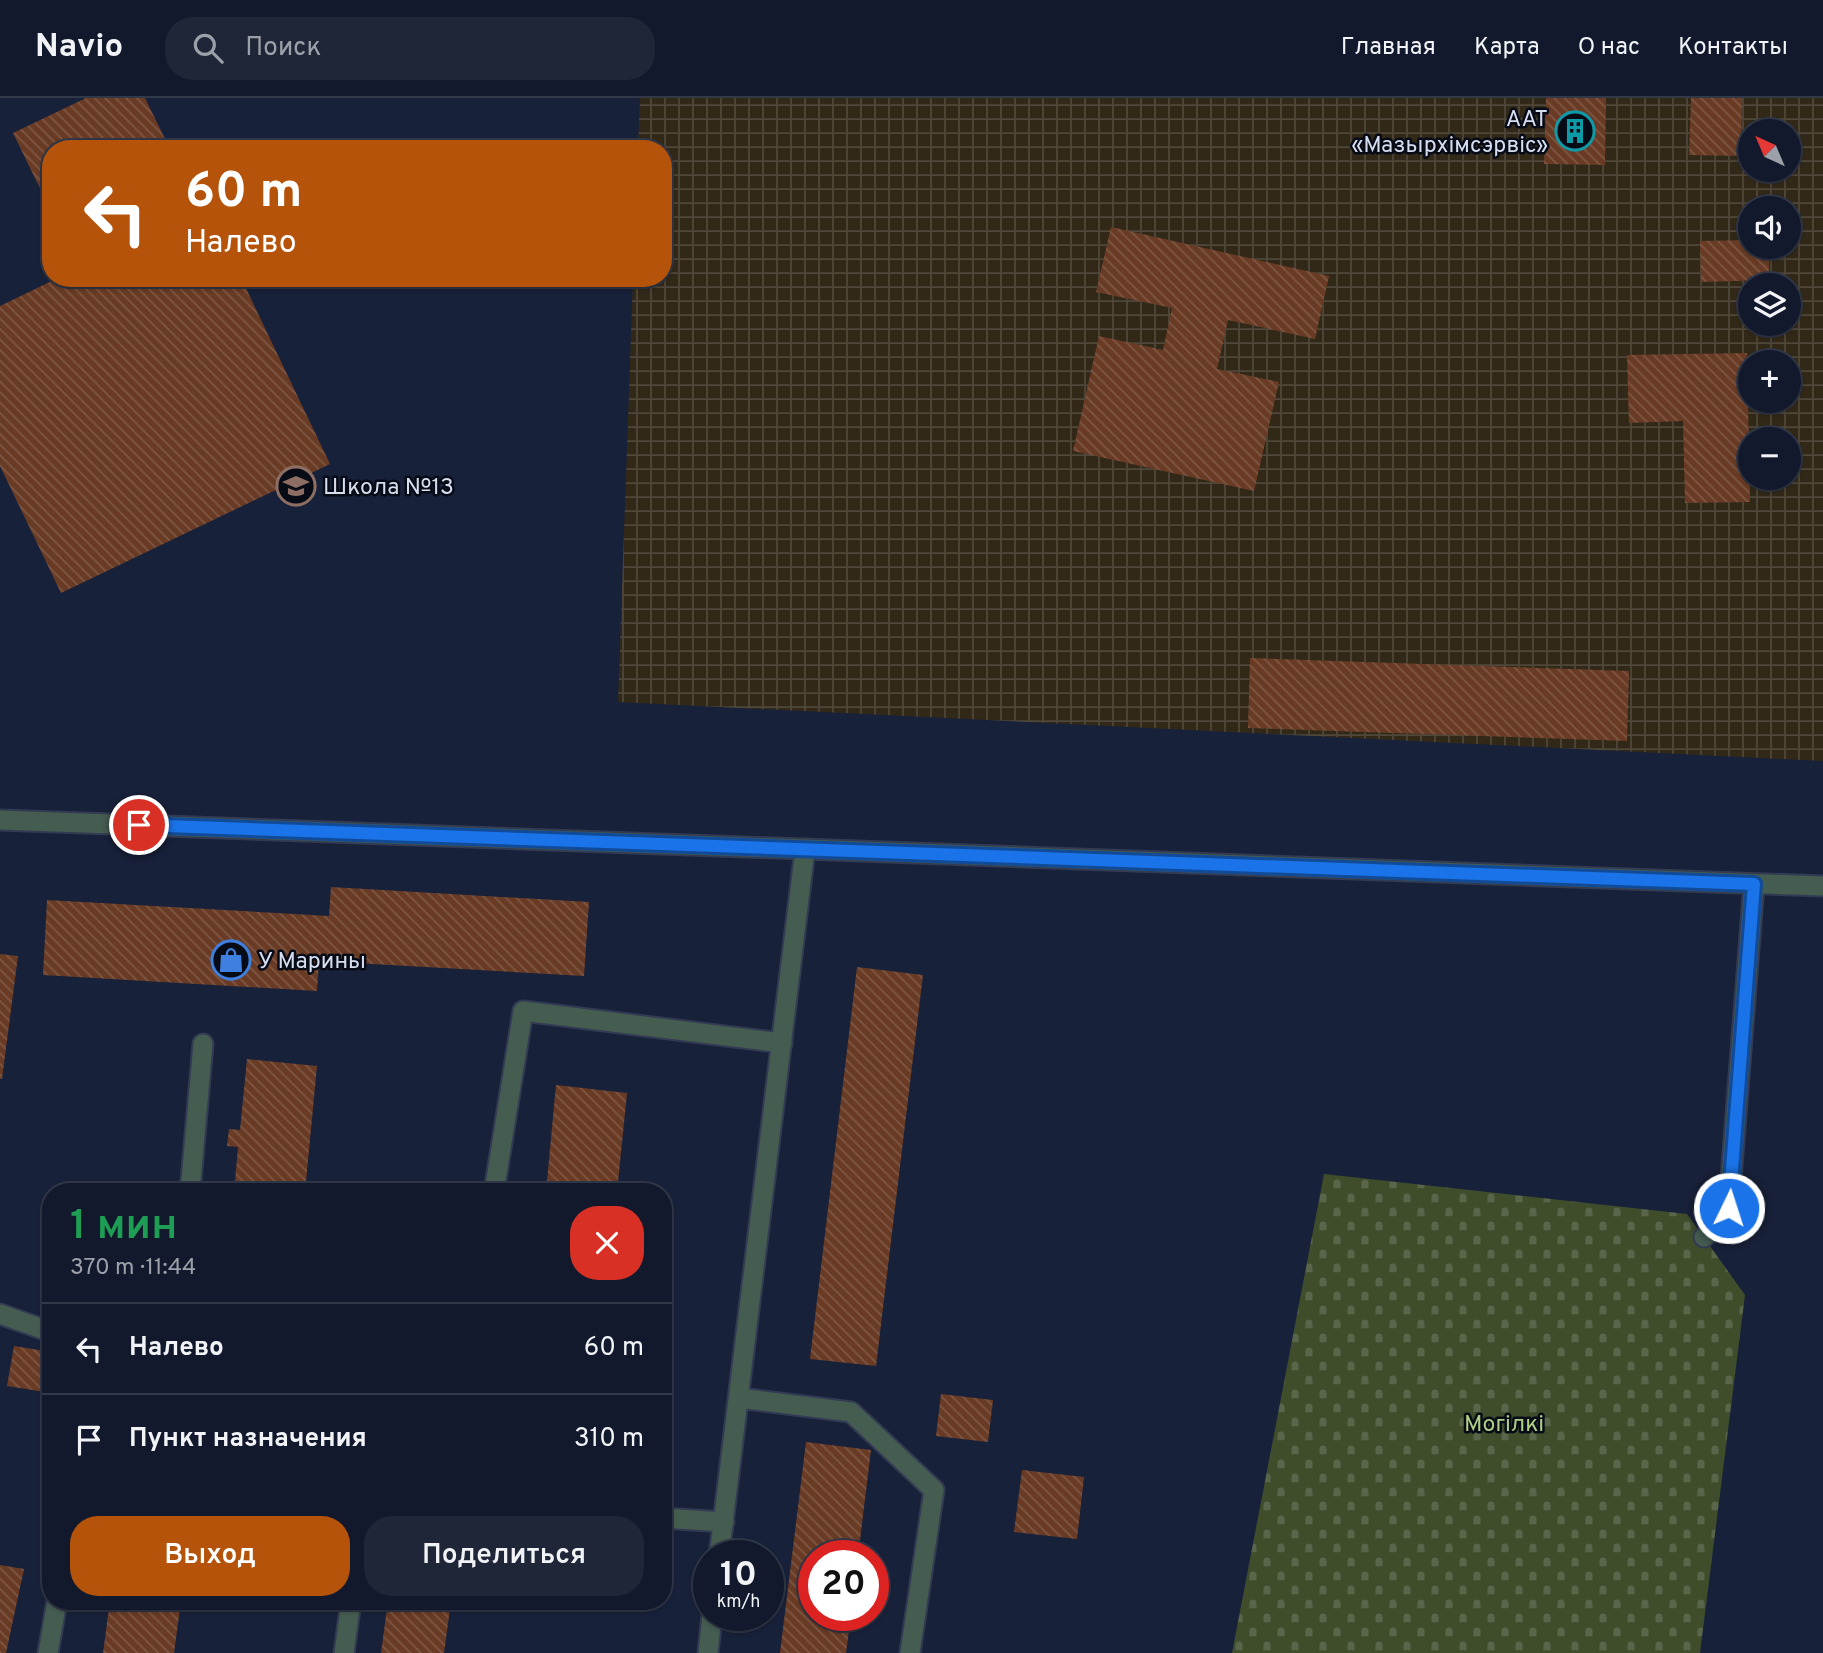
<!DOCTYPE html>
<html lang="ru">
<head>
<meta charset="utf-8">
<style>
	:root { --surface:#12192c; --page:#1f2638; --text:#f1f3f6; --muted:#9ca0a9; --line:#313848; --accent:#b45309 }
	body { margin:0; font-family:Overpass,sans-serif; background:var(--page); color:var(--text); height:100vh; display:flex; flex-direction:column; font-size:26px; white-space:nowrap }
	* { box-sizing:border-box; margin:0 }
	p { font-size:23px; color:var(--muted) }
	.icon { flex:none; width:38px; height:38px; fill:none; stroke:currentColor; stroke-width:2; stroke-linecap:round; stroke-linejoin:round }
	.map { position:relative; flex:1; overflow:hidden }
	.sheet { position:absolute; left:42px; top:1085px; width:630px; height:427px; display:flex; flex-direction:column; background:var(--surface); border-radius:28px; box-shadow:0 2px 5px #0004,0 0 0 2px var(--line) }
	.sheet>* { flex:none }
	.top-card { position:absolute; left:42px; top:42px; width:630px; height:147px; border-radius:28px; box-shadow:0 2px 5px #0004,0 0 0 2px var(--line); background:#b45309; color:#fff; overflow:hidden }
	.needle { width:46px; rotate:316deg }
	.tools { position:absolute; left:1738px; top:21px; display:grid; gap:14px }
	.tools a { display:grid; place-items:center; width:63px; height:63px; border-radius:50%; background:var(--surface); box-shadow:0 2px 5px #0004,0 0 0 2px var(--line); font-size:35px }
	.speed { position:absolute; left:693px; top:1442px; display:flex; gap:14px; font-size:35px; font-weight:700; text-align:center }
	.speed>* { display:grid; place-content:center; width:91px; height:91px; border-radius:50%; background:var(--surface); box-shadow:0 2px 5px #0004,0 0 0 2px var(--line); line-height:1 }
	.speed small { font-size:18px; font-weight:400 }
	.speed .limit { border:10px solid #d22; background:#fff; color:#111 }
	.pin { position:absolute; display:grid; place-items:center; width:60px; height:60px; color:#fff; margin:-30px; border:4px solid #fff; border-radius:50%; box-shadow:0 2px 7px #0007 }
	.me { position:absolute; width:77px; margin:-38px; rotate:4deg; stroke-linejoin:round; filter:drop-shadow(0 0 5px #0008) }
	.turn { display:flex; align-items:center; gap:24px; height:147px; padding:0 28px; font-size:32px }
	.turn .icon { width:91px; height:91px; stroke-width:2.5 }
	.turn b { display:block; font-size:49px; line-height:60px }
	.round { display:grid; place-items:center; flex:none; width:74px; height:74px; border-radius:28px; background:var(--page) }
	.summary { display:flex; align-items:center; justify-content:space-between; height:119px; padding:0 28px }
	h1 { font-size:42px; font-weight:600; line-height:52px; color:#1e9e55 }
	.action { display:flex; gap:14px; margin-top:auto; padding:14px 28px }
	.action a { flex:1; height:80px; border-radius:28px; background:var(--accent); color:#fff; font-size:28px; font-weight:600; line-height:80px; text-align:center }
	.action a+a { background:var(--page); color:var(--text) }
	ul { padding:0; list-style:none }
	li { display:flex; align-items:center; gap:21px; height:91px; padding:0 28px; border-top:2px solid var(--line) }
	li div { flex:1 }
	li b { display:block; font-size:26px }
	li em { font-style:normal }
	header { display:flex; align-items:center; gap:42px; box-sizing:border-box; height:98px; padding:0 35px; background:var(--surface); border-bottom:2px solid var(--line) }
	header strong { font-size:33px }
	nav { display:flex; gap:38px; margin-inline-start:auto; font-size:24px }
	.search { width:490px; height:63px; background:var(--page); display:flex; align-items:center; gap:18px; box-sizing:border-box; padding:0 24px; border-radius:28px; color:var(--muted); font-size:26px }
	.map>svg:first-child { display:block }
</style>
</head>
<body>
<header>
<strong>Navio</strong>
<div class="search"><svg class="icon" aria-label="search" viewBox="0 0 24 24"><circle cx="10" cy="10" r="6"/><path d="M15 15l6 6"/></svg>Поиск</div>
<nav><a>Главная</a><a>Карта</a><a>О нас</a><a>Контакты</a></nav>
</header>
<div class="map">
<svg width="1823" height="1555" viewBox="0 0 1823 1555">
	<defs>
		<pattern id="industrial-grid" width="8" height="8" patternUnits="userSpaceOnUse" patternTransform="scale(1.75)"><rect width="8" height="8" fill="#312818"/><path d="M0 4h8M4 0v8" fill="none" stroke="#4e473a"/></pattern>
		<pattern id="cemetery-stones" width="16" height="16" patternUnits="userSpaceOnUse" patternTransform="scale(1.75)"><rect width="16" height="16" fill="#3f4d2b"/><path d="M2 7V4a2 2 0 0 1 4 0v3zM10 15v-3a2 2 0 0 1 4 0v3z" fill="#5a664a"/></pattern>
		<pattern id="building-back-hatch" width="6" height="6" patternUnits="userSpaceOnUse" patternTransform="scale(1.75)"><rect width="6" height="6" fill="#693b24"/><path d="M-1 5l2 2M0 0l6 6M5-1l2 2" fill="none" stroke="#7e5744"/></pattern>
	</defs>
	<rect width="100%" height="100%" fill="#18213a"/>
	<path fill="url(#industrial-grid)" fill-rule="evenodd" d="M640 0H1823V663L618 604 633 180H663V51H638ZM1750 33H1788V72H1750ZM1750 110H1788V149H1750ZM1750 187H1788V226H1750ZM1750 264H1788V303H1750ZM1750 341H1788V380H1750Z"/>
	<path fill="url(#cemetery-stones)" d="M1324 1076 1687 1116 1745 1197 1700 1555H1232Z"/>
	<g fill="url(#building-back-hatch)">
		<path d="M86 0H145L170 51H51V113L13 35Z"/>
		<path d="M1546 0H1606L1605 67 1544 66Z"/>
		<path d="M1691 0H1742L1741 58 1689 57Z"/>
		<path d="M1111 129 1329 178 1315 241 1228 222 1217 271 1279 284 1254 393 1073 353 1099 238 1163 252 1172 210 1096 194Z"/>
		<path d="M1750 142V149H1769V182L1701 184 1700 143Z"/>
		<path d="M58 180H241L330 366 61 495 0 368V208Z"/>
		<path d="M1747 255 1750 404 1685 405 1683 323 1629 325 1627 257Z"/>
		<path d="M1250 560 1629 573 1627 643 1248 630Z"/>
		<path d="M331 789 589 804 584 878 319 863 317 893 43 877 47 802 329 818Z"/>
		<path d="M0 856 18 858 2 981H0Z"/>
		<path d="M857 869 923 877 876 1268 810 1261Z"/>
		<path d="M247 961 317 968 305 1094H234L238 1049 227 1048 229 1031 240 1032Z"/>
		<path d="M556 987 627 995 617 1094H546Z"/>
		<path d="M14 1248 51 1254V1295L7 1288Z"/>
		<path d="M941 1296 993 1302 988 1344 936 1338Z"/>
		<path d="M806 1344 871 1352 858 1458H814V1517H851L846 1555H780Z"/>
		<path d="M1022 1372 1084 1379 1077 1441 1014 1434Z"/>
		<path d="M0 1467 24 1471 6 1555H0Z"/>
		<path d="M110 1503H181L174 1555H103Z"/>
		<path d="M388 1503H451L444 1555H381Z"/>
	</g>
	<g fill="none" stroke-linecap="round" stroke-linejoin="round">
		<g stroke="#333b53" stroke-width="23">
			<g id="service">
				<path d="M0 722 1823 788"/>
				<path d="M190 1094 203 946"/>
				<path d="M494 1094 523 913 782 945"/>
				<path d="M1704 1139 1728 1119 1754 786"/>
				<path d="M0 1216 51 1234"/>
				<path d="M739 1300 851 1314 934 1392 910 1555"/>
				<path d="M663 1420 724 1424"/>
				<path d="M719 1458 805 751"/>
				<path d="M48 1555 57 1503"/>
				<path d="M344 1555 351 1503"/>
				<path d="M708 1555 712 1517"/>
			</g>
		</g>
		<use href="#service" stroke="#455c51" stroke-width="19"/>
	</g>
	<g fill="none" stroke-linecap="round" stroke-linejoin="round">
		<g stroke="#114b97" stroke-width="18">
			<path id="route" d="M139 727 1754 786 1729 1110"/>
		</g>
		<use href="#route" stroke="#1a73e8" stroke-width="12"/>
	</g>
	<defs>
		<g id="building-ring" transform="scale(2.0125)"><circle r="9.5" fill="#070b16" stroke="#0f9aa8" stroke-width="1.5"/><path d="M-4-6H4V6H1V3H-1V6H-4ZM-2.5-4.3h1.7v1.8h-1.7ZM.8-4.3h1.7v1.8H.8ZM-2.5-1h1.7V.8h-1.7ZM.8-1h1.7V.8H.8Z" fill="#0f9aa8"/></g>
		<g id="school-ring" transform="scale(2.0125)"><circle r="9.5" fill="#070b16" stroke="#8d6e63" stroke-width="1.5"/><path d="M0-5L7-2L0 1L-7-2ZM-4 1L0 2.5L4 1V4Q0 6-4 4Z" fill="#8d6e63"/></g>
		<g id="shop-ring" transform="scale(2.0125)"><circle r="9.5" fill="#070b16" stroke="#3f7fe0" stroke-width="1.5"/><path d="M-5-2.5h2.3a2.7 3.5 0 0 1 5.4 0H5L5.5 6h-11ZM-1.5-2.5h3a1.5 2.3 0 0 0-3 0Z" fill="#3f7fe0"/></g>
	</defs>
	<g fill-rule="evenodd">
		<use href="#building-ring" x="1575" y="33"/>
		<use href="#school-ring" x="296" y="388"/>
		<use href="#shop-ring" x="231" y="862"/>
	</g>
	<g text-anchor="middle" stroke-width="5" stroke-linejoin="round" paint-order="stroke">
		<g font-size="23" fill="#d6ddee" stroke="#070b16" text-anchor="start">
			<text x="1548" y="28" text-anchor="end">ААТ<tspan x="1548" dy="26">«Мазырхімсэрвіс»</tspan></text>
			<text x="323" y="396">Школа №13</text>
			<text x="258" y="870">У Марины</text>
		</g>
		<g font-size="23" fill="#afcf85" stroke="#070b16">
			<text x="1504" y="1333">Могілкі</text>
		</g>
	</g>
</svg>
<div class="tools">
<a><svg class="needle" viewBox="-14 -14 28 28"><path d="M0-13l5 13h-10z" fill="#e53935"/><path d="M0 13l5-13h-10z" fill="#9ca0a9"/></svg></a>
<a><svg class="icon" aria-label="sound" viewBox="0 0 24 24"><path d="M4 9h4l5-4v14l-5-4H4zM17 9q2 3 0 6"/></svg></a>
<a><svg class="icon" aria-label="layers" viewBox="0 0 24 24"><path d="M12 4l9 5-9 5-9-5zM3 14l9 5 9-5"/></svg></a>
<a>+</a>
<a>−</a>
</div>
<div class="speed"><div>10<small>km/h</small></div><div class="limit">20</div></div>
<div class="pin" style="left:139px;top:727px;background:#d93025"><svg class="icon" aria-label="arrive" viewBox="0 0 24 24"><path d="M6 21V4h12l-3 4 3 4H6"/></svg></div>
<svg class="me" style="left:1729px;top:1110px" viewBox="-20 -20 40 40"><circle r="17" fill="#1a73e8" stroke="#fff" stroke-width="3"/><path d="M0-11L8 9 0 5-8 9z" fill="#fff"/></svg>
<div class="top-card">
<div class="turn"><svg class="icon" aria-label="left" viewBox="0 0 24 24"><path d="M17 20v-9H6M10 6l-5 5 5 5"/></svg><div><b>60 m</b>Налево</div></div>
</div>
<section class="sheet">
<div class="summary"><div><h1>1 мин</h1><p>370 m · 11:44</p></div><a class="round" style="background:#d93025;color:#fff"><svg class="icon" aria-label="close" viewBox="0 0 24 24"><path d="M6 6l12 12M18 6L6 18"/></svg></a></div>
<ul>
<li><svg class="icon" aria-label="left" viewBox="0 0 24 24"><path d="M17 20v-9H6M10 6l-5 5 5 5"/></svg><div><b>Налево</b></div><em>60 m</em></li>
<li><svg class="icon" aria-label="arrive" viewBox="0 0 24 24"><path d="M6 21V4h12l-3 4 3 4H6"/></svg><div><b>Пункт назначения</b></div><em>310 m</em></li>
</ul>
<div class="action"><a>Выход</a><a>Поделиться</a></div>
</section>
</div>
</body>
</html>
